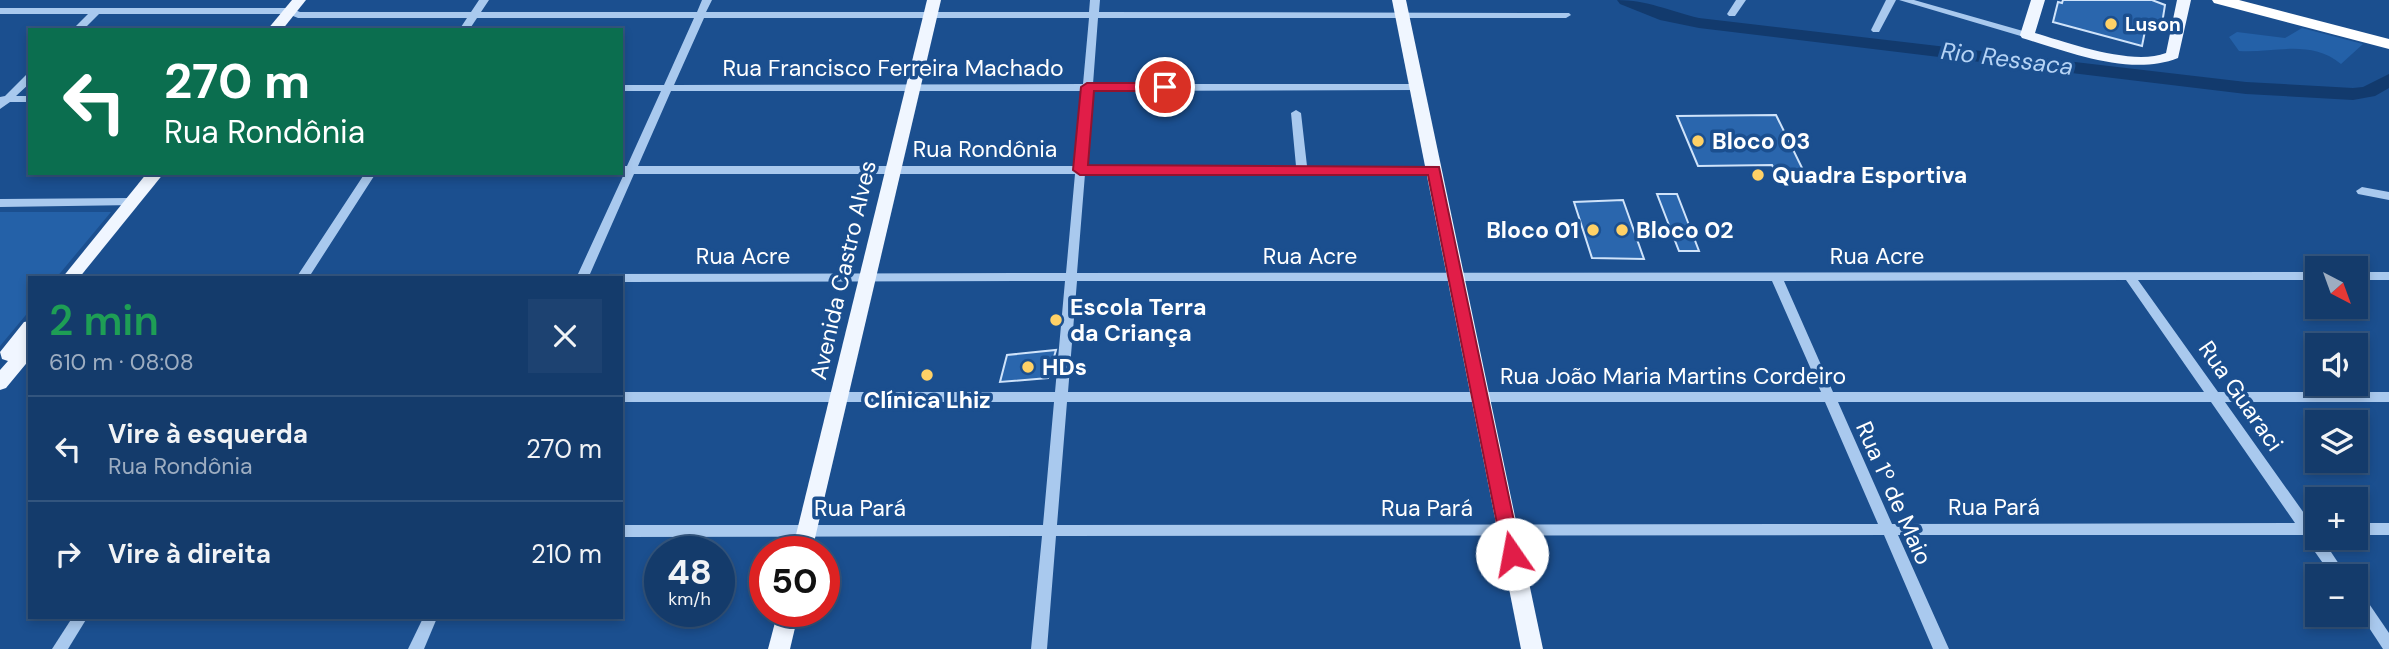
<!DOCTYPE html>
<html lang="pt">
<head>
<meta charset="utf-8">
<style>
	:root { --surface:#143b6b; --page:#1d4271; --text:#f1f3f6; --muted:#9dadc1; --line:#33557e }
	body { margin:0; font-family:"DM Sans",sans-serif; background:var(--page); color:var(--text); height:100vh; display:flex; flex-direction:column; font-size:26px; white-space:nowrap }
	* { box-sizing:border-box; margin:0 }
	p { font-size:23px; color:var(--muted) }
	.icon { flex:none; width:38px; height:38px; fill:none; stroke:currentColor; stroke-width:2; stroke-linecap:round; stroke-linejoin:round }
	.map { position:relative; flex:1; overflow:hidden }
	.side { position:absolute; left:28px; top:276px; width:595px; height:343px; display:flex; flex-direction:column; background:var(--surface); border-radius:0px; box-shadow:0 4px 10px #0003,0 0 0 2px var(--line) }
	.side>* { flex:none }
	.banner { position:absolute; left:28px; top:28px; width:595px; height:147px; border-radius:0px; box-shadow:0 4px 10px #0003,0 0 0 2px var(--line); background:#0b6e4f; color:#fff; overflow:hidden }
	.needle { width:46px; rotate:139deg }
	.tools { position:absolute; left:2305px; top:256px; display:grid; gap:14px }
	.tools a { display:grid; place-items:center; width:63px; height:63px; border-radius:0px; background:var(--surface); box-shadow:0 4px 10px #0003,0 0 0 2px var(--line); font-size:35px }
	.speed { position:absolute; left:644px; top:536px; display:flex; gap:14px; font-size:35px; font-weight:700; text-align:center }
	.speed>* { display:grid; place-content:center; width:91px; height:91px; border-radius:50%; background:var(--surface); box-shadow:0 4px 10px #0003,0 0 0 2px var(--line); line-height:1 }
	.speed small { font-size:18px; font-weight:400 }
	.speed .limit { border:10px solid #d22; background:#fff; color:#111 }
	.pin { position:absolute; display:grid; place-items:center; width:60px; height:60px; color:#fff; margin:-30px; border:4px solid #fff; border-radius:50%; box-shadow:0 2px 7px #0007 }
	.me { position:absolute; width:77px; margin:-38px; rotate:348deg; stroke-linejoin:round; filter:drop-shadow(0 0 5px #0008) }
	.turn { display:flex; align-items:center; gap:24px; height:147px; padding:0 21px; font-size:32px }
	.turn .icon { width:91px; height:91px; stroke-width:2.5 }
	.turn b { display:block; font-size:49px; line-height:60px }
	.round { display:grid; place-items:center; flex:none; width:74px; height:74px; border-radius:0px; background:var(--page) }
	.summary { display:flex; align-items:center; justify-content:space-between; height:119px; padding:0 21px }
	h1 { font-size:42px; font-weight:600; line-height:52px; color:#1e9e55 }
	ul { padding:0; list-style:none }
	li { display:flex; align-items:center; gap:21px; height:105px; padding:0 21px; border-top:2px solid var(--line) }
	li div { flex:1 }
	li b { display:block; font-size:26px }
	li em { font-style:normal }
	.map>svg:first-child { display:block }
</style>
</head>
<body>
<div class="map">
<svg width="2389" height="649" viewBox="0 0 2389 649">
	<rect width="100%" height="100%" fill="#1b4f8f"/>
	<g fill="#2461a8">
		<path d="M2302 28 2363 44 2341 64C2310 39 2276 53 2239 51L2229 37 2237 32 2285 38Z"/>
		<path d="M0 212H111L56 278H30V310L0 346Z"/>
	</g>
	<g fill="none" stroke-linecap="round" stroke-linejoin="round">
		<path fill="#123a6d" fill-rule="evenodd" d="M1617 0C1647 0 1670 11 1699 18L2246 82 2353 88 2363 87 2389 74V88L2375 96 2353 100 2246 94 1699 28 1660 20 1620 4Z"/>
	</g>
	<g fill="#2a66ad" stroke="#cfe3fa" stroke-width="2">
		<path d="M2063 0H2152L2165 5 2161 30 2146 26 2142 46 2053 22 2058 2 2062 3Z"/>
		<path d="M1776 115 1806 176 1778 177 1772 165 1698 166 1677 116Z"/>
		<path d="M1657 194H1677L1699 251H1679Z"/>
		<path d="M1623 200 1644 259 1592 258 1574 202Z"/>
		<path d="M1056 350 1048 378 1000 382 1007 355Z"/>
	</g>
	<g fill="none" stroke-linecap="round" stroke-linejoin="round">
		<g fill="#a9c9ee" fill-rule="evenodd">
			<path d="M479 0H489L481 12H697L702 0H712L706 12H1089L1090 0H1100L1099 12 1569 13 1571 15 1566 18H1098L1093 84H1417L1422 87 1417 90 1092 91 1086 166H1296L1291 113 1296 110 1301 113 1307 166H1434L1439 170 1434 174H1085L1077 273 2317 272V280H2138L2218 392H2389V402H2225L2311 523H2317V537H2321L2347 576H2332L2303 535H1898L1949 649H1933L1884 535 1056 536 1047 649H1031L1042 536 621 537V525H1043L1054 402H621V392H1055L1065 281 621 282V278H296L365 173H376L311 274H578L624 174 620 173 621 166H627L661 91H621V85H664L694 18H477L469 30H459L467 18H298L288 14H99L83 30H72L88 14H0V8H290L300 12H471ZM704 18H1089L1083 84 674 85ZM671 91H1082L1075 166H638ZM634 174H1075L1066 273 590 274ZM2126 280 2204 392H1833L1784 281ZM1077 281H1772L1821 392H1068ZM1067 402H1825L1878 524 1057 525ZM1838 402H2211L2295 523 1892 524Z"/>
			<path d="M1736 0H1746L1735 16H1729L1727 14Z"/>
			<path d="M1886 0H1896L1879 32H1873L1871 30Z"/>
			<path d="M1899 0H1914L2030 33 2032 35 2027 38 2024 37Z"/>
			<path d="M30 74V83L16 96H30V102H10L0 109V97L5 96 26 75Z"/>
			<path d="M2362 187 2389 192V200L2358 194 2356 191Z"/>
			<path d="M132 198 136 199 138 202 136 205 0 207V199Z"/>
			<rect x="2356" y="272" width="33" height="8"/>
			<rect x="2356" y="523" width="33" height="12"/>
			<path d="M2356 591 2361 592 2389 633V649H2383L2356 608Z"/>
			<path d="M72 618H87L68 649H52Z"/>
			<path d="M423 618H437L424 649H408Z"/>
		</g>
		<g fill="#f0f6ff" fill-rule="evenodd">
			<path d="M292 0H306L282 30H267Z"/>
			<path d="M927 0H941L812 551H792Z"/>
			<path d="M1392 0H1406L1543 649H1521Z"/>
			<path d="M2031 0H2045L2035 33C2069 43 2132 66 2166 53L2177 0H2191L2178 58C2130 77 2069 52 2022 38L2020 35Z"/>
			<path d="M147 173H164L79 278H62Z"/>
			<path d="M30 321V359L6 388 0 390V370L8 361 2 359 0 352 24 322Z"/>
			<path d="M778 611H799L790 649H768Z"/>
		</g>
		<path fill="#fff" fill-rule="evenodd" d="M2212 0H2239L2389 39V49L2214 3Z"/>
	</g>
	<path fill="#e11d48" stroke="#92132f" stroke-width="2" d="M1087 83H1165L1171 87 1165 91H1094L1088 165 1439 167 1521 554 1519 560 1512 562 1506 560 1503 554 1428 175H1080L1073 170 1081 87Z"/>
	<g fill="#ffd166" stroke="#1b4f8f" stroke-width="2.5">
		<circle cx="2111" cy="24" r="7"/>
		<circle cx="1698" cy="141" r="7"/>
		<circle cx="1758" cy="175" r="7"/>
		<circle cx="1593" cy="230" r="7"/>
		<circle cx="1622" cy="230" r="7"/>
		<circle cx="1056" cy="320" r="7"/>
		<circle cx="1028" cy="367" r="7"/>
		<circle cx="927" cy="375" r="7"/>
	</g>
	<g text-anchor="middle" stroke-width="7" stroke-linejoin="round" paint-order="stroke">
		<g font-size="19" font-weight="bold" fill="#fff" stroke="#1b4f8f" text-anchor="start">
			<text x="2125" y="31">Luson</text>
		</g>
		<g font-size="23" fill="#fff" stroke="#1b4f8f">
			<text x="893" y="76">Rua Francisco Ferreira Machado</text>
			<text x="985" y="157">Rua Rondônia</text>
			<text x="743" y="264">Rua Acre</text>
			<text x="1310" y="264">Rua Acre</text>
			<text x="1877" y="264">Rua Acre</text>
			<text transform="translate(843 270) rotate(-77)" y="8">Avenida Castro Alves</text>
			<text x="1673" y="384">Rua João Maria Martins Cordeiro</text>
			<text transform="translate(2241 396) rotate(55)" y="8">Rua Guaraci</text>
			<text transform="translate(1894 493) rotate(66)" y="8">Rua 1º de Maio</text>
			<text x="1994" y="515">Rua Pará</text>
			<text x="860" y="516">Rua Pará</text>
			<text x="1427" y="516">Rua Pará</text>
		</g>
		<g font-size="23" font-weight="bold" fill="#fff" stroke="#1b4f8f" text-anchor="start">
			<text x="1712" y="149">Bloco 03</text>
			<text x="1772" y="183">Quadra Esportiva</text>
			<text x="1579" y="238" text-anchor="end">Bloco 01</text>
			<text x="1636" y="238">Bloco 02</text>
			<text x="1070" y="315">Escola Terra<tspan x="1070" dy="26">da Criança</tspan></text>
			<text x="1042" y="375">HDs</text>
			<text x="927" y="408" text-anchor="middle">Clínica Lhiz</text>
		</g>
		<g font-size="24" font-style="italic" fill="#b5d3f5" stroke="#1b4f8f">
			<text transform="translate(2007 59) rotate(7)" y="8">Rio Ressaca</text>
		</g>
	</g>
</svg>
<div class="tools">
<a><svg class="needle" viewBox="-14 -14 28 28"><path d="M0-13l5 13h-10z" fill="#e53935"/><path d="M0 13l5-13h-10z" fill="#9dadc1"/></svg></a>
<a><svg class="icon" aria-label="sound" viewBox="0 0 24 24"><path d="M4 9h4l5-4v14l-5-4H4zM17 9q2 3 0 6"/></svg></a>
<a><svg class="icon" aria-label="layers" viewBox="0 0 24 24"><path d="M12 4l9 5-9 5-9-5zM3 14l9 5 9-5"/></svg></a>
<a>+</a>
<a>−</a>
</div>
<div class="speed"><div>48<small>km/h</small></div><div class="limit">50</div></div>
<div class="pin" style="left:1165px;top:87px;background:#d93025"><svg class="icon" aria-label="arrive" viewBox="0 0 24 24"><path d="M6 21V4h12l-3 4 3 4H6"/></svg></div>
<svg class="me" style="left:1512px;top:554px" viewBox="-20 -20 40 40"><circle r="19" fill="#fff"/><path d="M0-13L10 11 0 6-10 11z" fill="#e11d48"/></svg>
<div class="banner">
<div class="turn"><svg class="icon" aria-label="left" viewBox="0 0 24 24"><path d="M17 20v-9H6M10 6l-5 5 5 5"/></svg><div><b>270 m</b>Rua Rondônia</div></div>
</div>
<section class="side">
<div class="summary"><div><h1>2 min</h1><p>610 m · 08:08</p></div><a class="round"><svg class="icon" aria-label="close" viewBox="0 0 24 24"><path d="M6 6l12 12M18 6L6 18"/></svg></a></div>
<ul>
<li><svg class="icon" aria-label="left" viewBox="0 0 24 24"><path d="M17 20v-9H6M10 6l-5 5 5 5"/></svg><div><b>Vire à esquerda</b><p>Rua Rondônia</p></div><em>270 m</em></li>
<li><svg class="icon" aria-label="right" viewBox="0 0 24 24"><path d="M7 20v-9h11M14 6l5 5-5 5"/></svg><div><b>Vire à direita</b></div><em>210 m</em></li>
</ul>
</section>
</div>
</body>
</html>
